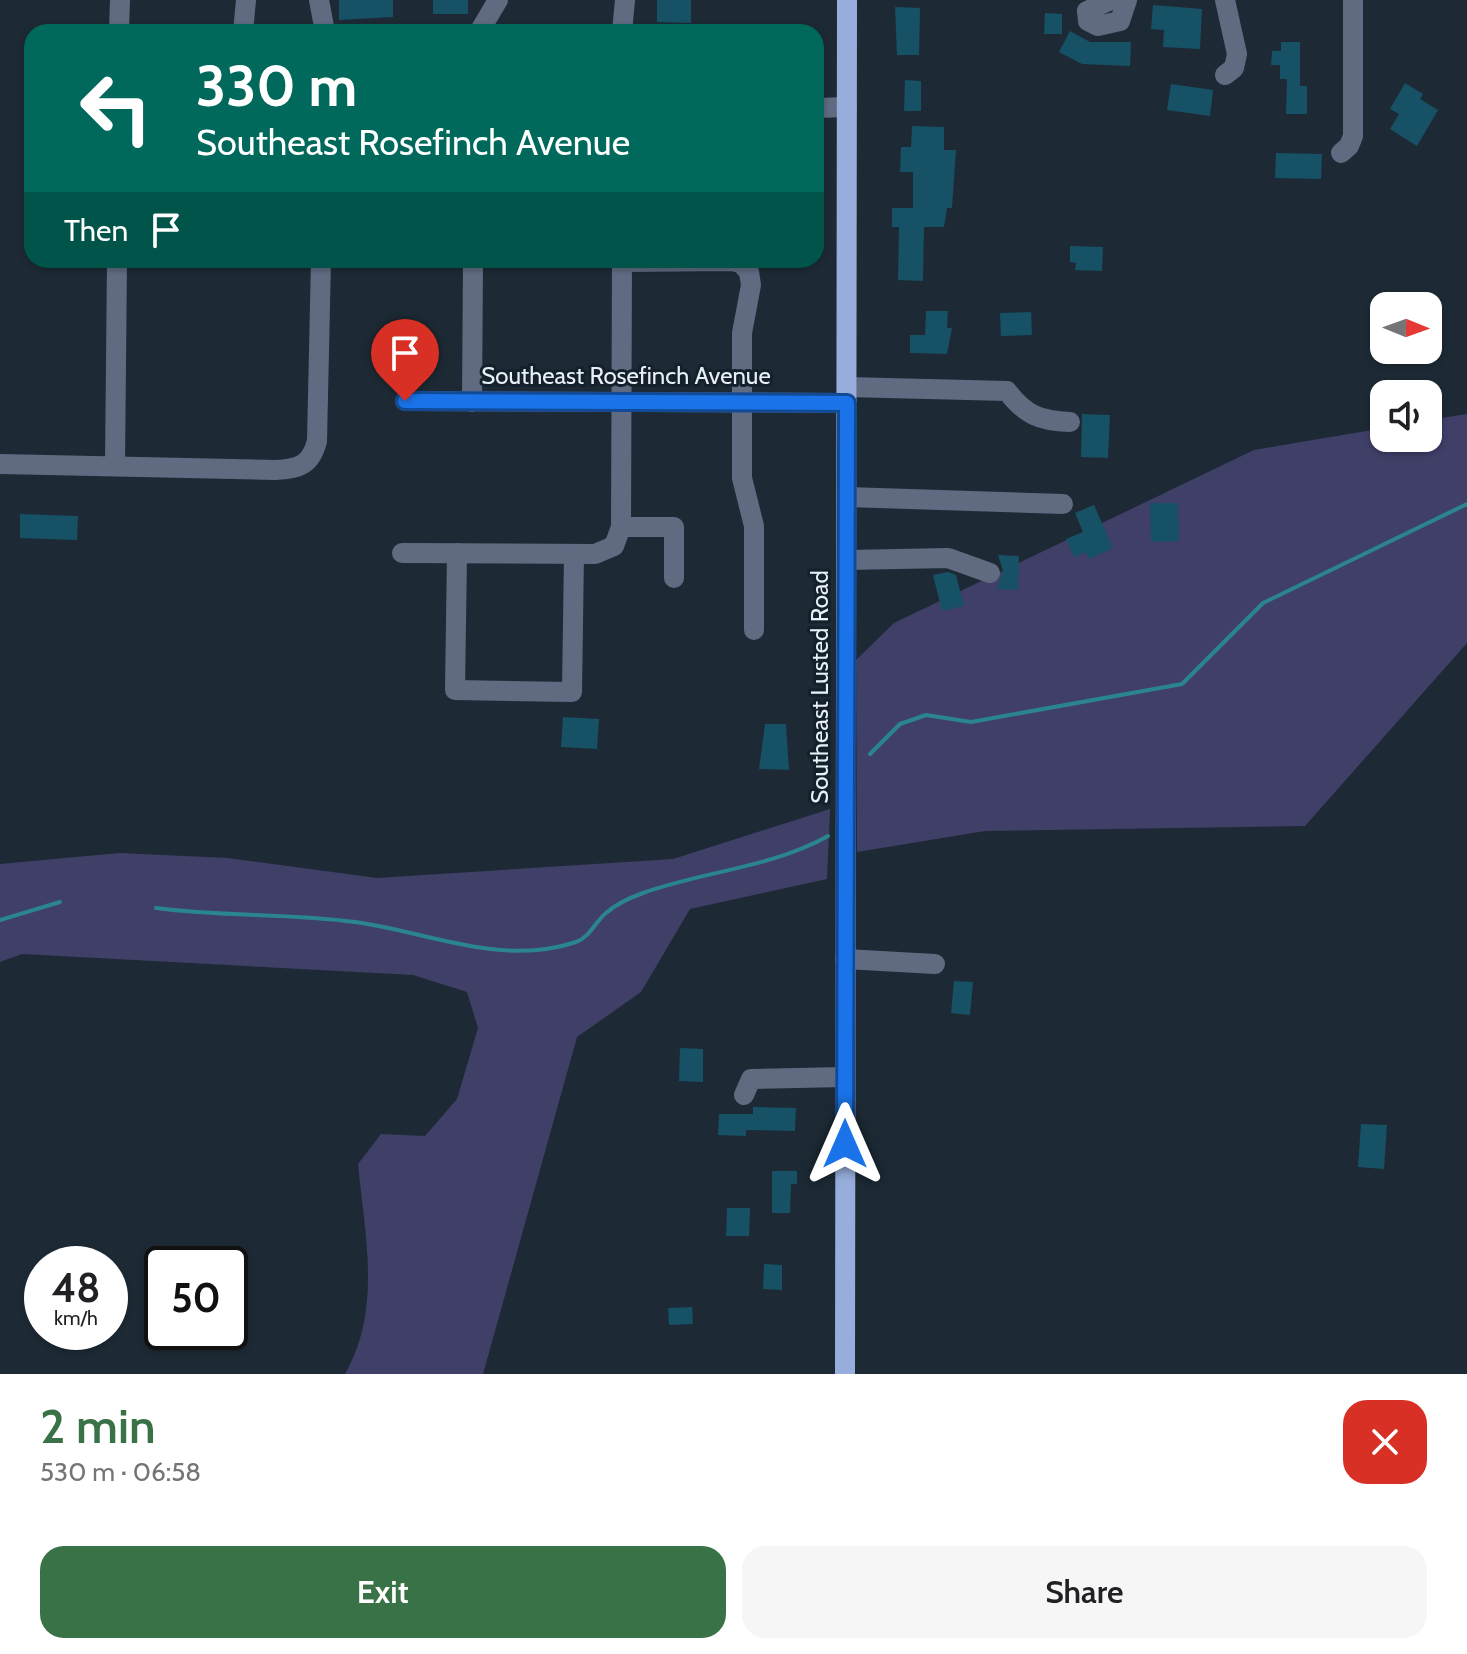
<!DOCTYPE html>
<html lang="en">
<head>
<meta charset="utf-8">
<style>
	:root { --surface:#fff; --page:#f6f6f6; --text:#202124; --muted:#757577; --accent:#397246 }
	body { margin:0; font-family:Cabin,sans-serif; background:var(--page); color:var(--text); height:100vh; display:flex; flex-direction:column; font-size:30px; white-space:nowrap }
	* { box-sizing:border-box; margin:0 }
	p { font-size:26px; color:var(--muted) }
	.icon { flex:none; width:44px; height:44px; fill:none; stroke:currentColor; stroke-width:2; stroke-linecap:round; stroke-linejoin:round }
	.map { position:relative; height:1374px; overflow:hidden }
	.sheet { display:flex; flex-direction:column; background:var(--surface); flex:1 }
	.sheet>* { flex:none }
	.banner { position:absolute; left:24px; top:24px; width:800px; height:244px; border-radius:24px; box-shadow:0 2px 6px #0004; background:#00695c; color:#fff; overflow:hidden }
	.needle { width:52px; rotate:91deg }
	.fabs { position:absolute; left:1370px; top:292px; display:grid; gap:16px }
	.fabs a { display:grid; place-items:center; width:72px; height:72px; border-radius:16px; background:var(--surface); box-shadow:0 2px 6px #0004; font-size:40px }
	.speed { position:absolute; left:24px; top:1246px; display:flex; gap:16px; font-size:40px; font-weight:700; text-align:center }
	.speed>* { display:grid; place-content:center; width:104px; height:104px; border-radius:50%; background:var(--surface); box-shadow:0 2px 6px #0004; line-height:1 }
	.speed small { font-size:20px; font-weight:400 }
	.speed .limit { border:4px solid #111; border-radius:12px; background:#fff; color:#111 }
	.pin { position:absolute; display:grid; place-items:center; width:68px; height:68px; color:#fff; margin:-82px -34px; border-radius:50% 50% 50% 0; rotate:-45deg; box-shadow:0 0 8px #0007 }
	.pin .icon { rotate:45deg }
	.me { position:absolute; width:88px; margin:-44px; rotate:0deg; stroke-linejoin:round; filter:drop-shadow(0 0 6px #0008) }
	.turn { display:flex; align-items:center; gap:28px; height:168px; padding:0 40px; font-size:36px }
	.turn .icon { width:104px; height:104px; stroke-width:2.5 }
	.turn b { display:block; font-size:56px; line-height:68px }
	.then { display:flex; align-items:center; height:76px; padding:0 40px; background:#0003; gap:16px; font-size:30px }
	.round { display:grid; place-items:center; flex:none; width:84px; height:84px; border-radius:24px; background:var(--page) }
	.overview { display:flex; align-items:center; justify-content:space-between; height:136px; padding:0 40px }
	h1 { font-size:48px; font-weight:600; line-height:60px; color:var(--accent) }
	.button { display:flex; gap:16px; margin-top:auto; padding:16px 40px }
	.button a { flex:1; height:92px; border-radius:24px; background:var(--accent); color:#fff; font-size:32px; font-weight:600; line-height:92px; text-align:center }
	.button a+a { background:var(--page); color:var(--text) }
	.map>svg:first-child { display:block }
</style>
</head>
<body>
<div class="map">
<svg width="1467" height="1374" viewBox="0 0 1467 1374">
	<rect width="100%" height="100%" fill="#1d2a35"/>
	<g fill="#403f68">
		<path d="M1467 414V643L1305 826 985 831 857 852 856 660 894 623 1254 450 1384 428V438H1428V420Z"/>
		<path d="M830 809 827 879 690 909 641 992 577 1037 483 1374H345C382 1310 365 1235 358 1164L381 1134 425 1136 457 1099 478 1028 467 992 413 975 22 954 0 962V864L120 853 227 858 377 878 673 859Z"/>
	</g>
	<g fill="none" stroke-linecap="round" stroke-linejoin="round">
		<g stroke="#2a858f" stroke-width="4">
			<path d="M870 754 900 724 926 715 971 722 1182 684 1263 603 1467 504"/>
			<path d="M156 908C222 917 288 913 355 922 429 932 501 967 576 942 590 937 595 922 606 913 615 905 632 897 643 893 704 871 771 868 828 836"/>
			<path d="M0 920 60 902"/>
		</g>
	</g>
	<g fill="#165165">
		<path d="M339 0H393V17L339 20Z"/>
		<rect x="433" y="0" width="35" height="14"/>
		<path d="M657 0H691V23L657 22Z"/>
		<path d="M1153 5 1202 9 1200 49 1163 47 1164 30 1151 29Z"/>
		<path d="M895 7 920 8 919 55H897Z"/>
		<path d="M1045 13 1062 14V34H1044Z"/>
		<path d="M1070 31 1090 42H1131L1130 66 1082 64 1059 52Z"/>
		<path d="M1281 42H1300V86H1307V114H1286L1287 79H1280V65H1271L1272 51H1281Z"/>
		<path d="M905 80 921 81V111H904Z"/>
		<path d="M1405 83 1423 94 1420 99 1438 110 1417 146 1390 129 1399 114 1390 109Z"/>
		<path d="M1171 84 1213 90 1210 116 1167 110Z"/>
		<path d="M912 126 944 127V150H956L952 208H947L944 227H924L923 281 898 280 899 227H892V208H913V172H900L901 147H911Z"/>
		<path d="M1276 153 1322 154 1321 179 1275 178Z"/>
		<path d="M1070 246 1103 247 1102 271 1075 270 1076 263 1070 262Z"/>
		<path d="M926 311H948L947 328H952L947 354 910 353V335H925Z"/>
		<path d="M1031 312 1032 335 1001 336 1000 313Z"/>
		<path d="M1082 414 1110 415 1108 458 1081 457Z"/>
		<path d="M1150 503H1178L1179 541 1151 542Z"/>
		<path d="M1094 505 1113 548 1089 559 1086 552 1074 557 1066 539 1083 532 1075 513Z"/>
		<path d="M20 514 78 516 77 540 20 538Z"/>
		<path d="M998 555 1019 556 1018 590 997 589 1003 571Z"/>
		<path d="M948 572 956 575 964 606 942 611 933 575Z"/>
		<path d="M563 717 599 719 597 749 561 747Z"/>
		<path d="M765 724H786L789 770 759 769Z"/>
		<path d="M954 981 973 982 970 1015 951 1013Z"/>
		<path d="M680 1048 703 1049V1082L679 1081Z"/>
		<path d="M753 1107 796 1108 795 1131 746 1130V1136L718 1135 719 1114H753Z"/>
		<path d="M1361 1124 1387 1125 1384 1169 1358 1167Z"/>
		<path d="M772 1171H797V1184H791L790 1213H772Z"/>
		<path d="M727 1208H750L749 1236H726Z"/>
		<path d="M764 1264 782 1265V1290L763 1289Z"/>
		<path d="M692 1307 693 1324 669 1325 668 1308Z"/>
	</g>
	<g fill="none" stroke-linecap="round" stroke-linejoin="round">
		<g stroke="#606b82" stroke-width="20">
			<path d="M319 0 325 32"/>
			<path d="M1111 0 1087 11 1088 21 1098 26 1120 21 1127 0"/>
			<path d="M119 32 120 0"/>
			<path d="M243 32 246 0"/>
			<path d="M479 32 498 0"/>
			<path d="M622 32 625 0"/>
			<path d="M1225 75 1234 68 1237 54 1225 0"/>
			<path d="M816 108 847 107"/>
			<path d="M1341 153 1349 146 1353 136V0"/>
			<path d="M622 262 731 261 741 263 749 272 751 285 742 333V478L754 526V630"/>
			<path d="M847 387 1007 391C1025 415 1040 421 1070 422"/>
			<path d="M405 401 847 403"/>
			<path d="M472 402 473 260"/>
			<path d="M0 464 275 470C299 469 311 465 317 441L321 260"/>
			<path d="M115 465 117 260"/>
			<path d="M847 497 1063 504"/>
			<path d="M621 527H674V578"/>
			<path d="M402 553 595 554 614 546 621 527 622 260"/>
			<path d="M457 553 455 690 572 692 574 554"/>
			<path d="M847 560 948 558 990 573"/>
			<path d="M845 959 935 964"/>
			<path d="M744 1095 751 1079 845 1077"/>
		</g>
		<path stroke="#97aedc" stroke-width="20" d="M845 1374 847 0"/>
	</g>
	<g fill="none" stroke-linecap="round" stroke-linejoin="round">
		<g stroke="#114b97" stroke-width="20">
			<path id="route" d="M405 401 847 403 845 1144"/>
		</g>
		<use href="#route" stroke="#1a73e8" stroke-width="14"/>
	</g>
	<g text-anchor="middle" stroke-width="6" stroke-linejoin="round" paint-order="stroke">
		<g font-size="24" fill="#e8f0f7" stroke="#14202b">
			<text x="626" y="384">Southeast Rosefinch Avenue</text>
			<text transform="translate(820 687) rotate(-90)" y="8">Southeast Lusted Road</text>
		</g>
	</g>
</svg>
<div class="fabs">
<a><svg class="needle" viewBox="-14 -14 28 28"><path d="M0-13l5 13h-10z" fill="#e53935"/><path d="M0 13l5-13h-10z" fill="#757577"/></svg></a>
<a><svg class="icon" aria-label="sound" viewBox="0 0 24 24"><path d="M4 9h4l5-4v14l-5-4H4zM17 9q2 3 0 6"/></svg></a>
</div>
<div class="speed"><div>48<small>km/h</small></div><div class="limit">50</div></div>
<div class="pin" style="left:405px;top:401px;background:#d93025"><svg class="icon" aria-label="arrive" viewBox="0 0 24 24"><path d="M6 21V4h12l-3 4 3 4H6"/></svg></div>
<svg class="me" style="left:845px;top:1144px" viewBox="-20 -20 40 40"><path d="M0-17L14 15 0 8-14 15z" fill="#1a73e8" stroke="#fff" stroke-width="4"/></svg>
<div class="banner">
<div class="turn"><svg class="icon" aria-label="left" viewBox="0 0 24 24"><path d="M17 20v-9H6M10 6l-5 5 5 5"/></svg><div><b>330 m</b>Southeast Rosefinch Avenue</div></div>
<div class="then">Then<svg class="icon" aria-label="arrive" viewBox="0 0 24 24"><path d="M6 21V4h12l-3 4 3 4H6"/></svg></div>
</div>
</div>
<section class="sheet">
<div class="overview"><div><h1>2 min</h1><p>530 m · 06:58</p></div><a class="round" style="background:#d93025;color:#fff"><svg class="icon" aria-label="close" viewBox="0 0 24 24"><path d="M6 6l12 12M18 6L6 18"/></svg></a></div>
<div class="button"><a>Exit</a><a>Share</a></div>
</section>
</body>
</html>
